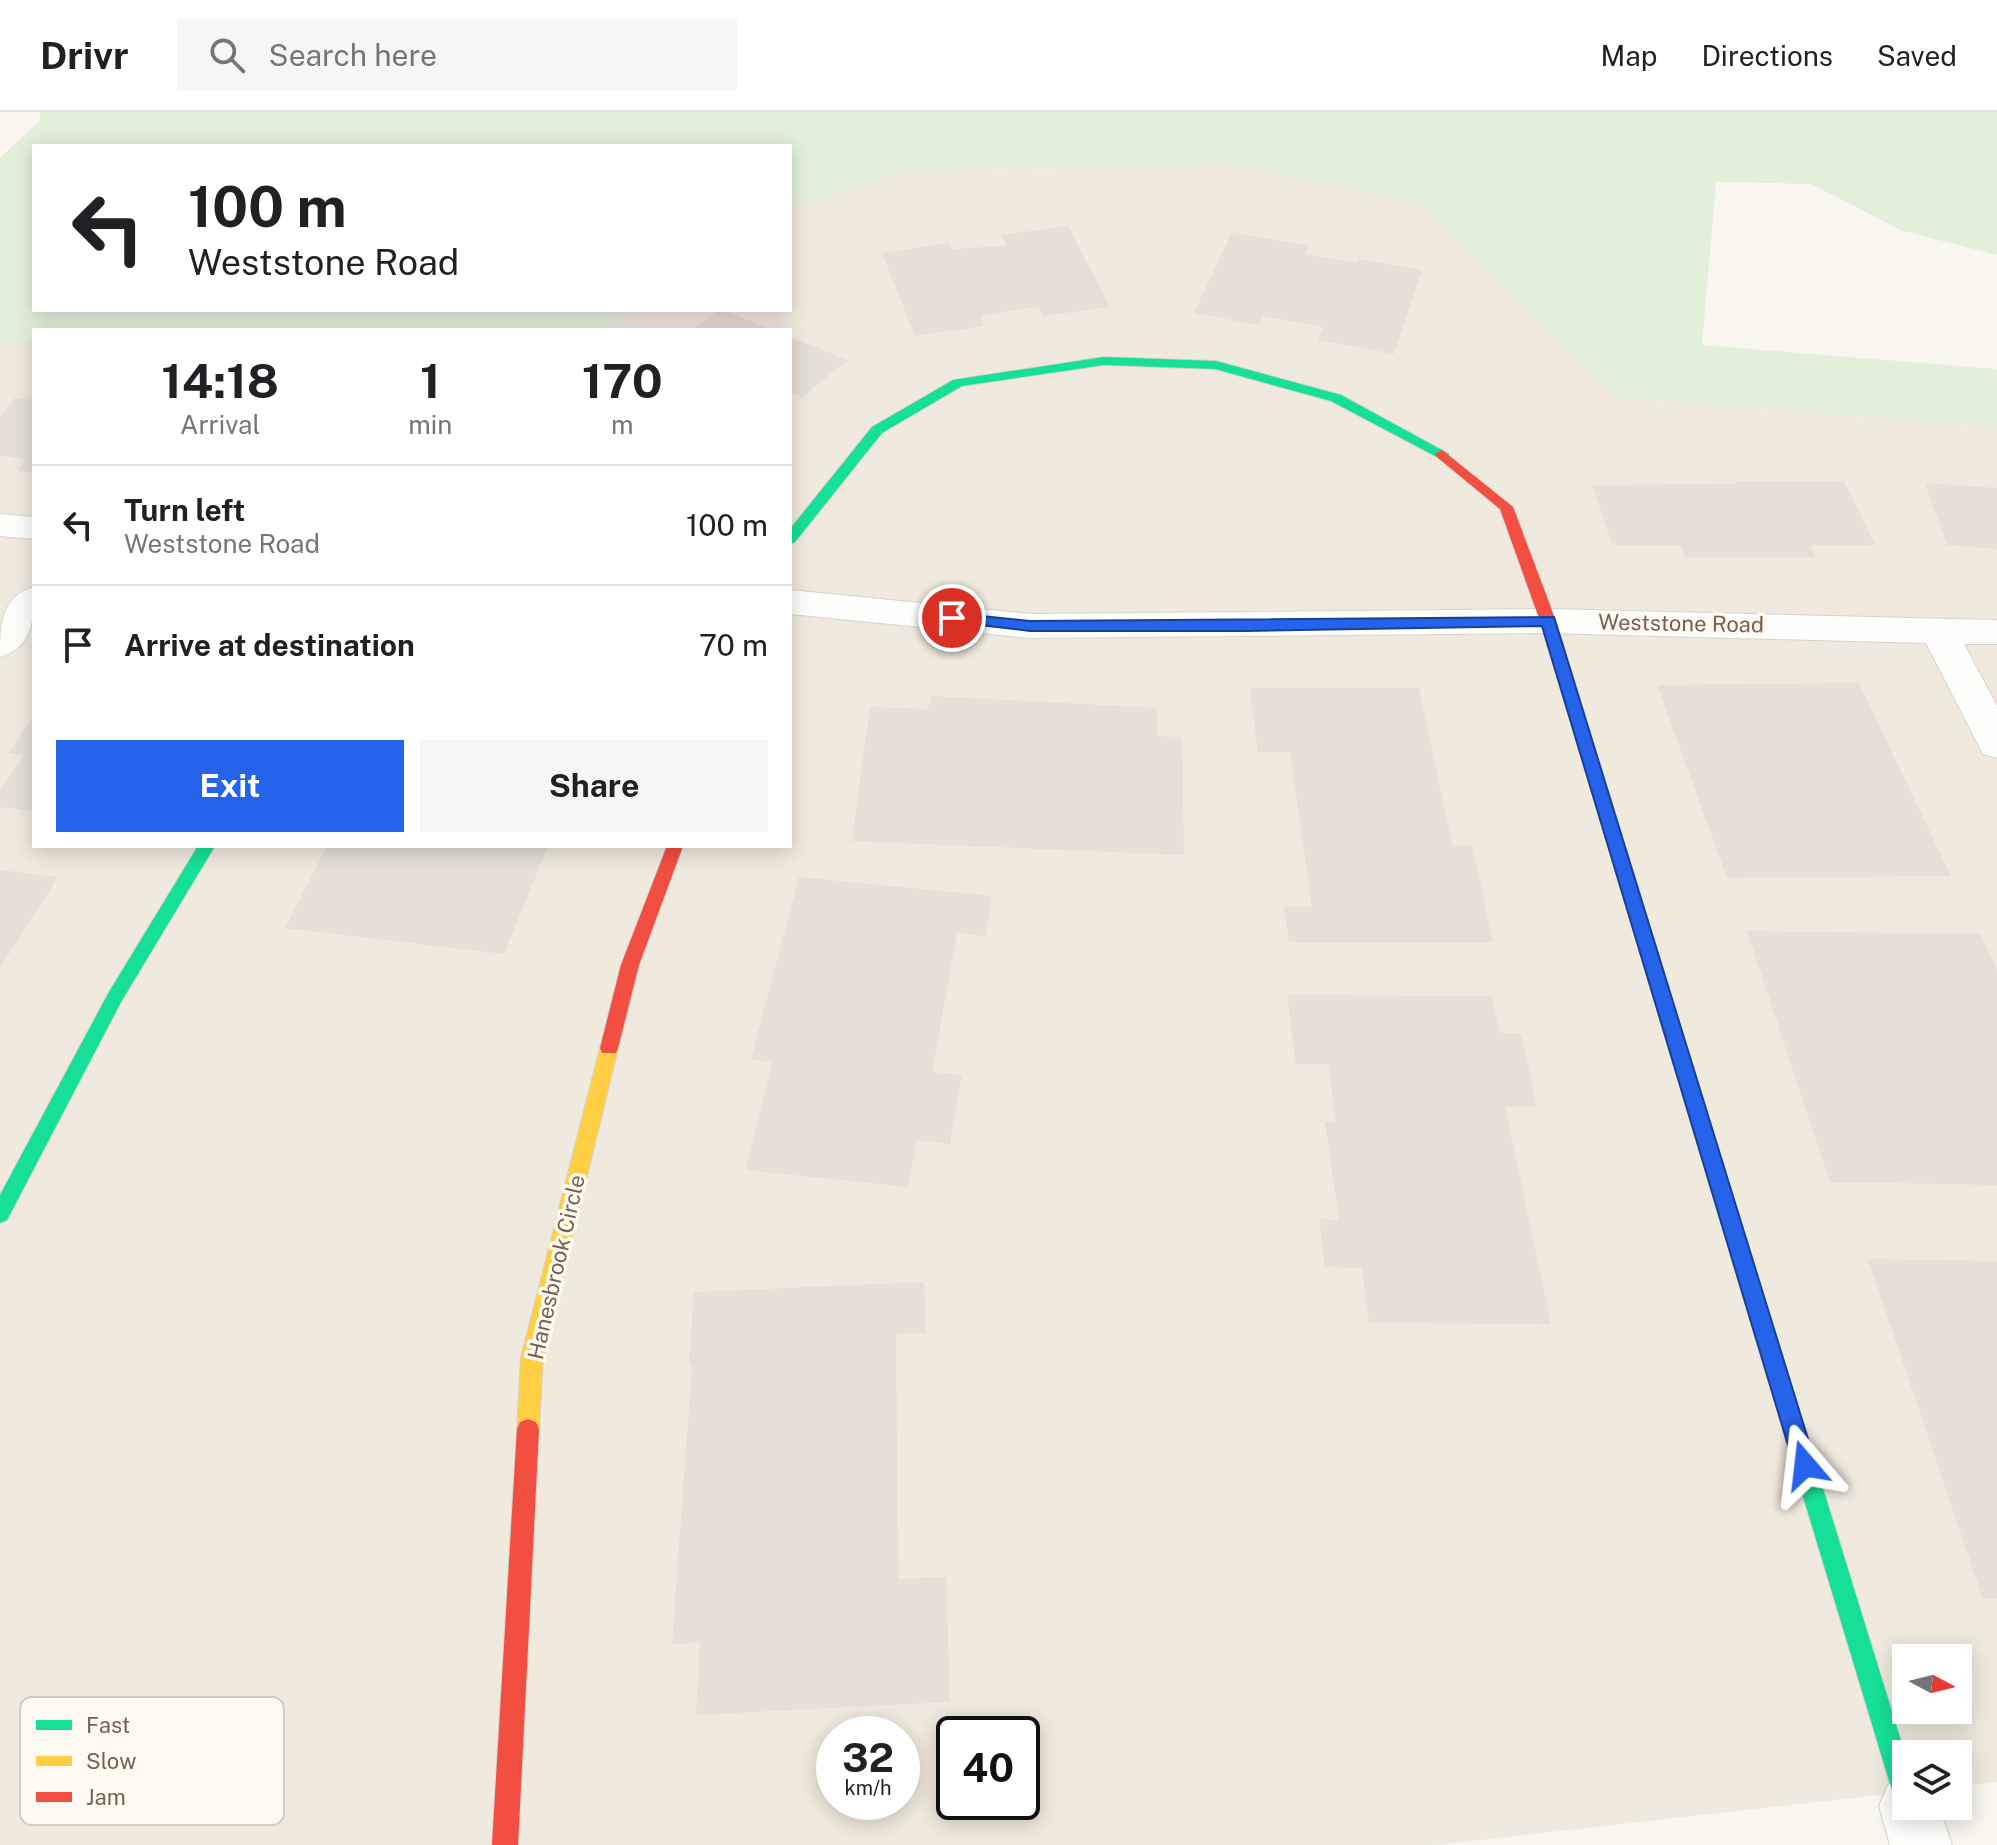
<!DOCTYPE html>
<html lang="en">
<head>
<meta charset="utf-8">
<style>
	:root { --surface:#fff; --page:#f6f6f6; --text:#202124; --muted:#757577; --line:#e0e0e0; --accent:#2563eb }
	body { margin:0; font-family:"Public Sans",sans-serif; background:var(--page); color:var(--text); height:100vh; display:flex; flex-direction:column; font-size:30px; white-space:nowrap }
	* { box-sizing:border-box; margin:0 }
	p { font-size:26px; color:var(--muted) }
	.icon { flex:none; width:44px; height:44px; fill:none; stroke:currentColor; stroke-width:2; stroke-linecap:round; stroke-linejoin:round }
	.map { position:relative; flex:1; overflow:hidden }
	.sheet { position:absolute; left:32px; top:216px; width:760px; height:520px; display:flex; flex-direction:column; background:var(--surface); border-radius:0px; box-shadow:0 4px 20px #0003 }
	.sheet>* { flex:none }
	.guide { position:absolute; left:32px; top:32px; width:760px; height:168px; border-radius:0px; box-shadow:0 4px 20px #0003; background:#fff; color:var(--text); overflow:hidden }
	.needle { width:52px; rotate:97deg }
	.buttons { position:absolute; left:1892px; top:1532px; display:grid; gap:16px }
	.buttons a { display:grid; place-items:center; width:80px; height:80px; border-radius:0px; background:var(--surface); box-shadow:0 4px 20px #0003; font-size:40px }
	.speed { position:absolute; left:816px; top:1604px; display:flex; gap:16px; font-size:40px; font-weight:700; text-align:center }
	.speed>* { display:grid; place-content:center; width:104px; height:104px; border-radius:50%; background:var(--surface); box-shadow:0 4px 20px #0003; line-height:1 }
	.speed small { font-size:20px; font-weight:400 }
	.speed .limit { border:4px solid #111; border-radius:12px; background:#fff; color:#111 }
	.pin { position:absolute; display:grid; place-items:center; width:68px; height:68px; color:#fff; margin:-34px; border:4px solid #fff; border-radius:50%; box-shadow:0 2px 8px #0007 }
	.me { position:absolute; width:88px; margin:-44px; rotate:343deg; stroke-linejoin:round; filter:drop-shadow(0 0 6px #0008) }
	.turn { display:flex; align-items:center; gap:28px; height:168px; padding:0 24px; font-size:36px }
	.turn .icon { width:104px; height:104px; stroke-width:2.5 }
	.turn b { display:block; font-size:56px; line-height:68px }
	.eta { display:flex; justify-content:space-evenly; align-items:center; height:136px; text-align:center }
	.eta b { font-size:48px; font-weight:700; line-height:56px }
	.primary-button { display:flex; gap:16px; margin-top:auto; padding:16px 24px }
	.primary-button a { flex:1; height:92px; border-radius:0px; background:var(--accent); color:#fff; font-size:32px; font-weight:700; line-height:92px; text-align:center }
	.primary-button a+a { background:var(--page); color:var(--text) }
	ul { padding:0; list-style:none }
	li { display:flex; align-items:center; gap:24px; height:120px; padding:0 24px; border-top:2px solid var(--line) }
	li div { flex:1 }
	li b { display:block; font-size:30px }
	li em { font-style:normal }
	header { display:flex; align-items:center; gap:48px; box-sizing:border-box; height:112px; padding:0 40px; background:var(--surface); border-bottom:2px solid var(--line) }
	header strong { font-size:38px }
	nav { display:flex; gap:44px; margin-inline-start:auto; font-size:28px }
	.search { width:560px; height:72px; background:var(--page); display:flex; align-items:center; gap:20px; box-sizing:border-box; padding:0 28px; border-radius:0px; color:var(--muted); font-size:30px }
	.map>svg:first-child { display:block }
</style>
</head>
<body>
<header>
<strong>Drivr</strong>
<div class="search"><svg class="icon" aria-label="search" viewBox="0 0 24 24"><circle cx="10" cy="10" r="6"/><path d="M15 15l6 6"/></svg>Search here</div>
<nav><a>Map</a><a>Directions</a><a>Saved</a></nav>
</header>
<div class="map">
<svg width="1997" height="1733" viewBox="0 0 1997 1733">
	<rect width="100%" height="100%" fill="#f8f6ef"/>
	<path fill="#f0e9dd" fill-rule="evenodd" d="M1226 52 1417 90 1616 285 1997 315V1670L1958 1674V1642H1906V1680L1436 1733H0V231L34 233V734H790V218H604L629 198H790V97L901 60ZM1906 1546H1958V1598H1906ZM834 1622H902V1690H834ZM954 1622H1022V1690H954Z"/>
	<path fill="#e4efda" d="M40 0H1997V143L1903 119 1811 72 1716 70 1702 233 1997 257V315L1616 285 1417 90 1226 52 901 60 790 97V34H34V198H629L604 218H34V233L0 231V46L40 8Z"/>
	<g fill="#e5dfd6">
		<path d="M1068 114 1110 195 1043 204 1038 195 980 203 984 214 915 224 882 141 949 131 952 137 1007 134 1001 123Z"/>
		<path d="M1232 120 1309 134 1305 142 1357 151 1359 147 1422 158 1394 242 1318 228 1323 215 1263 204 1259 213 1194 201Z"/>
		<path d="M719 198H723L773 218H691Z"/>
		<path d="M790 225 848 248 802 285 790 280Z"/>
		<path d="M15 286 34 288V360L17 359 27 346 0 344V304Z"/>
		<path d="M1735 369H1844L1875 433H1810L1816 445H1685L1681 433H1612L1592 373 1735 372Z"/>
		<path d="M1925 371 1997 376V437L1947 433Z"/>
		<path d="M1859 571 1951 764 1727 766 1657 573Z"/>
		<path d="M1250 576H1419L1452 733H1472L1493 830H1289L1284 795H1312L1290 640H1258Z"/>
		<path d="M932 584 1157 596V624L1182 625 1184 743 852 729 870 595 928 597Z"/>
		<path d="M34 604V699L0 695V678L24 643 8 641Z"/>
		<path d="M327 734H548L504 842 285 816Z"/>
		<path d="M0 758 58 765 0 856Z"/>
		<path d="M799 765 992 784 985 824 957 821 932 960 962 963 950 1032 917 1028 908 1075 746 1058 772 950 751 947Z"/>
		<path d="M1747 819 1981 822 1997 859V1073L1830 1070Z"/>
		<path d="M1287 883 1492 884 1500 921H1521L1537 995H1505L1551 1212 1369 1211 1362 1156 1325 1155 1319 1107 1339 1108 1325 1010H1336L1328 952H1296Z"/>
		<path d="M1868 1147 1997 1149V1487H1983Z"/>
		<path d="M924 1170 926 1221 896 1222 898 1467 946 1465 950 1590 696 1603 700 1531 672 1532 692 1254 689 1253 694 1180Z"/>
	</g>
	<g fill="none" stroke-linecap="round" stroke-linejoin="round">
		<g stroke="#d7d3cd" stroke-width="2">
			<g id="street">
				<path d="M0 402 34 405V427L0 424Z"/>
				<path d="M34 475C34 505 34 535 0 545 0 515 0 484 34 475Z"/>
				<path d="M790 478 1030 502 1548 497 1997 508V532H1964L1997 594V646L1983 642 1926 531 1548 521 1030 526 790 502Z"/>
				<path d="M1906 1665V1694H1939L1952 1733H1890L1879 1694 1888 1673Z"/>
			</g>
		</g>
		<g stroke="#d8d3cc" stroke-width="2">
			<g id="fast">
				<path d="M1104 245 1216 249 1341 283 1449 342 1447 345H1437L1331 289 1215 257 1104 253 962 274 882 321 795 430 790 432V417L872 315 953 268Z"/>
				<path d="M198 734H215L121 890 7 1108 0 1111V1083L109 880Z"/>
				<path d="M1797 1317 1805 1321 1808 1328 1906 1645V1694H1914L1906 1697 1897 1694 1894 1685 1786 1328 1789 1321Z"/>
			</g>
		</g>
		<g stroke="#d8d3cc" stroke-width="2">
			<g id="slow">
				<path d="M1596 660 1604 666 1808 1328 1805 1335 1797 1339 1789 1335 1786 1328 1588 666Z"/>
				<path d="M609 928 616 931 618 936 543 1246 539 1317 536 1324 528 1327 520 1324 517 1317 521 1246 600 936 602 931Z"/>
			</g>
		</g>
		<g stroke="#d8d3cc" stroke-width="2">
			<g id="jam">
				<path d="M1442 338 1513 395 1556 509 1604 666 1602 670 1596 672 1588 666 1540 509 1500 397 1437 345 1435 342Z"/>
				<path d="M667 734H683L639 853 618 936 616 941H602L600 936 621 853Z"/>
				<path d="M528 1307 536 1310 539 1317 518 1733H492L517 1317 520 1310Z"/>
			</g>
		</g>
		<use href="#street" fill="#fefefd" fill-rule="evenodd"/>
		<use href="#fast" fill="#16e098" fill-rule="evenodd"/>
		<use href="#slow" fill="#ffcf43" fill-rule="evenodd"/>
		<use href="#jam" fill="#f24e42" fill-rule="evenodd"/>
	</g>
	<path fill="#2563eb" stroke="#184099" stroke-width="2" d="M952 501 1030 509 1554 505 1816 1353 1813 1361 1805 1364 1797 1361 1794 1353 1542 514 1246 519H1030L946 509 944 506Z"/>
	<g text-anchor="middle" stroke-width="7" stroke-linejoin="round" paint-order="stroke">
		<g font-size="22" fill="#76604e" stroke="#fefaf1">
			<text transform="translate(1681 511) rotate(1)" y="8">Weststone Road</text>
			<text transform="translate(556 1155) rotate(-77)" y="8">Hanesbrook Circle</text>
		</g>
	</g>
	<rect x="20" y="1585" width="264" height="128" rx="12" fill="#fefaf1" stroke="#d5ccc0" stroke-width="2"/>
	<rect x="36" y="1608" width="36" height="10" fill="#16e098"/>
	<rect x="36" y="1644" width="36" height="10" fill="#ffcf43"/>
	<rect x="36" y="1680" width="36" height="10" fill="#f24e42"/>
	<g font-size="22" fill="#76604e">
		<text x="86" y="1621">Fast</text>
		<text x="86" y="1657">Slow</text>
		<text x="86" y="1693">Jam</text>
	</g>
</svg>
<div class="buttons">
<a><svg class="needle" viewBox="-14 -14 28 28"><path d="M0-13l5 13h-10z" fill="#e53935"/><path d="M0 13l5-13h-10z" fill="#757577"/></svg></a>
<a><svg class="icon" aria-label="layers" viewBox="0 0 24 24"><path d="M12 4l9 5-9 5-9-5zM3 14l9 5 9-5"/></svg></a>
</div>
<div class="speed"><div>32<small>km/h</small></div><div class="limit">40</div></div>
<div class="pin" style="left:952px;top:506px;background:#d93025"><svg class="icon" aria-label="arrive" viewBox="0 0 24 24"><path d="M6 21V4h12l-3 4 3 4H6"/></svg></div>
<svg class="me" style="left:1805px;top:1353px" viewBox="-20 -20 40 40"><path d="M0-17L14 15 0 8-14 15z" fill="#2563eb" stroke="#fff" stroke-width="4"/></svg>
<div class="guide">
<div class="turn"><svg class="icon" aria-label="left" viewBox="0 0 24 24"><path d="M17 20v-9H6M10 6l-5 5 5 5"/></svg><div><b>100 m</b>Weststone Road</div></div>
</div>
<section class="sheet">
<div class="eta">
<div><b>14:18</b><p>Arrival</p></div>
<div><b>1</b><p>min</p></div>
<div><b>170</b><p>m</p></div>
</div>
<ul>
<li><svg class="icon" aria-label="left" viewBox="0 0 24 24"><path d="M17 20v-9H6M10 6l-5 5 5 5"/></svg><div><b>Turn left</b><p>Weststone Road</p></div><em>100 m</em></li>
<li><svg class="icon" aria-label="arrive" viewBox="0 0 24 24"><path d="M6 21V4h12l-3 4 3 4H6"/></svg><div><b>Arrive at destination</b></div><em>70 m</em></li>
</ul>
<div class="primary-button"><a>Exit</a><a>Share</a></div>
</section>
</div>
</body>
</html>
